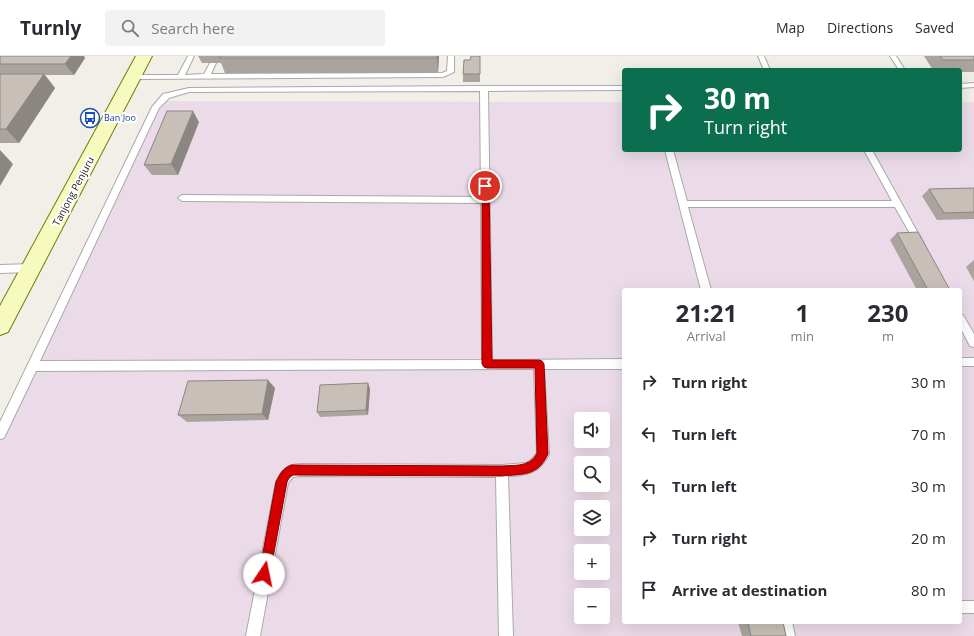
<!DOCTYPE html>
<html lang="en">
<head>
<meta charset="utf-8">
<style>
	:root { --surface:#fff; --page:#f2f2f3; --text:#2b2b33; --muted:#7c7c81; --line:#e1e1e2 }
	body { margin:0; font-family:"Open Sans",sans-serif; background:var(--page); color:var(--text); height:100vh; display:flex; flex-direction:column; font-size:15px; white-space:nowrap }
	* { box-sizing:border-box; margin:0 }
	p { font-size:13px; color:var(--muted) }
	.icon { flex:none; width:22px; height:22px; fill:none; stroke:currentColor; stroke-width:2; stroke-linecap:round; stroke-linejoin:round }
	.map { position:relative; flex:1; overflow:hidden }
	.details { position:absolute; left:622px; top:232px; width:340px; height:336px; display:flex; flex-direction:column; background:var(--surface); border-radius:4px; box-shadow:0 4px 16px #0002 }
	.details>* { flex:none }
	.top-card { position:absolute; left:622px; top:12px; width:340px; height:84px; border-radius:4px; box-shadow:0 4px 16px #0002; background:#0b6e4f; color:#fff; overflow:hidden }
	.tools { position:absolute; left:574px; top:356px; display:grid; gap:8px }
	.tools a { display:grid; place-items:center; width:36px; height:36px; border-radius:4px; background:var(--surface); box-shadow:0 4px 16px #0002; font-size:20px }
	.pin { position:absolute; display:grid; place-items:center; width:34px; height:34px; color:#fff; margin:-17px; border:2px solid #fff; border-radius:50%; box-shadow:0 1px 4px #0007 }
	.me { position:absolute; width:44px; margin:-22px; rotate:11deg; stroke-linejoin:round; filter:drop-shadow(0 0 3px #0008) }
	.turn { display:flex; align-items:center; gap:14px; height:84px; padding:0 16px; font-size:18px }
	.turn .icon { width:52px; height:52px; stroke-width:2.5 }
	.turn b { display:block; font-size:28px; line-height:34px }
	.eta { display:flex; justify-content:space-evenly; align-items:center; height:68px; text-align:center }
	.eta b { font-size:24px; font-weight:700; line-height:28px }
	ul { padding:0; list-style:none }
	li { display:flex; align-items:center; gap:12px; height:52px; padding:0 16px }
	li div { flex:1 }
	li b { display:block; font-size:15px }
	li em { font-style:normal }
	header { display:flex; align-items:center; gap:24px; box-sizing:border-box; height:56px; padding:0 20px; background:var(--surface); border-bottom:1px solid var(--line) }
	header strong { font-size:19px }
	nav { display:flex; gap:22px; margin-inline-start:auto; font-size:14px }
	.search { width:280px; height:36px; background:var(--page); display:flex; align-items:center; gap:10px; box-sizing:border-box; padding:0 14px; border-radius:4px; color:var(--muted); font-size:15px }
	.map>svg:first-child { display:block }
</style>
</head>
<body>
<header>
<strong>Turnly</strong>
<div class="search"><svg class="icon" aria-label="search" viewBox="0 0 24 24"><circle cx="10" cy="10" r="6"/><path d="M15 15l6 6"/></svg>Search here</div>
<nav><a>Map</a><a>Directions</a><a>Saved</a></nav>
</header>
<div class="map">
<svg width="974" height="580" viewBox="0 0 974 580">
	<rect width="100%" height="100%" fill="#f2efe9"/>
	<path fill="#ebdbe8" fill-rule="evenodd" d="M162 45 624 46V94H960V46H974V580H0V381ZM624 234H960V566H624ZM581 363H603V385H581ZM581 407H603V429H581ZM581 451H603V473H581ZM581 495H603V517H581ZM581 539H603V561H581Z"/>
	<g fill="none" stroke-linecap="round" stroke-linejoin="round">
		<g stroke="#a9a9a9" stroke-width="2">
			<g id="service">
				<path d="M188 0H194L185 19 204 18 210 7 213 5 216 7 211 18 442 17 447 15 448 0H454V16L443 21 133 23 129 21 133 19H178Z"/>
				<path d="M758 0H764L770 14H764Z"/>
				<path d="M890 0H896L905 14H899Z"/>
				<path d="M974 27V31L960 32V28Z"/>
				<path d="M481 30H624V34L488 35 492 304 624 303V313H544L549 398C541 416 526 420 508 420L513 580H499L496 421 300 420 293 421 288 427 260 580H246L276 426C281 415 287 409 300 408L502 409 526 407 531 404 537 397 534 313 36 315 4 382 0 383V366L152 51 163 38 189 32ZM480 35 481 141 182 139 178 142 182 145 481 147 482 304 40 305 159 52 169 42 189 36Z"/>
				<path d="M665 94H673L687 145H892L864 94H872L924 188 920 191 917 190 895 151H688L711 234H701Z"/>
				<path d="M32 208 37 212 32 216 0 217V209Z"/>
				<path d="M960 258 963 259 974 278V291L970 290 960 271Z"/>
				<rect x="960" y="302" width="14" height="8"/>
				<rect x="960" y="545" width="14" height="12"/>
				<path d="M778 566H792L795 580H781Z"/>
			</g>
		</g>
		<g stroke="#707d05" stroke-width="2">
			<path id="secondary" d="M136 0H152L8 276 0 279V250Z"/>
		</g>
		<use href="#service" fill="#fff" fill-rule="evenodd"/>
		<use href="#secondary" fill="#f7fabf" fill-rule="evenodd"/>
	</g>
	<g fill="#aba49e">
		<path d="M0 0 85 2 74 19H45L55 32 19 87H0Z"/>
		<path d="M198 0H439L438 17H225L221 7H202Z"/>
		<path d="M480 0V26H463V18L470 4Z"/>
		<path d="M924 0H974V16H960V14H933Z"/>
		<path d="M199 66 178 119H152L144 109Z"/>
		<path d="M974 132V163L937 164 922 140 929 133Z"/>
		<path d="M897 177 950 234H917L890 184Z"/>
		<path d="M974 204V225L966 211Z"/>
		<path d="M368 327 370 333 368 359 320 361 317 356Z"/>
		<path d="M275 332 268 364 187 366 178 359Z"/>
		<path d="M738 566H783L786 580H742Z"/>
	</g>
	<g fill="#8b8681">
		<path d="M71 0H84L85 2 74 19 65 8Z"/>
		<path d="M437 0H439L438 17 437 2Z"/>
		<path d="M44 18 55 32 19 87 6 73Z"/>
		<path d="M193 55 199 66 178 119 171 108Z"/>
		<path d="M0 94 13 108 0 130Z"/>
		<path d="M268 324 275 332 268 364 262 358Z"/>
		<path d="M368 327 370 333 368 359 366 354Z"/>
	</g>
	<g fill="#c7bfb8" stroke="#8b8681">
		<path d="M0 0H71L65 8H0Z"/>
		<path d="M220 0H437V2H219Z"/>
		<path d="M471 0H480V18H463L464 4H470Z"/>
		<path d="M940 0H974V4H943Z"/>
		<path d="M0 18H44L6 73H0Z"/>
		<path d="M167 55H193L171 108 144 109Z"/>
		<path d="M974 132V156L944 157 929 133Z"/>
		<path d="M918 176 950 234H928L897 177Z"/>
		<path d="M268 324 262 358 178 359 188 325Z"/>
		<path d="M368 327 366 354 317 356 320 329Z"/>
		<path d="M748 566H783L786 580H751Z"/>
	</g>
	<path fill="#d40000" stroke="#8a0000" d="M482 128H485L489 130 492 304H539L542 305 544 308 548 398C538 420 524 418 502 420L293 419 289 422 287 426 270 518 268 523 264 524 260 523 259 518 276 426C280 418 282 413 291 409L502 410C516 409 530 411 537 397L535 312H487L484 311 482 308Z"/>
	<defs>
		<g id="bus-ring" transform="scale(1)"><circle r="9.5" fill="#fff" stroke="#1a4fb4" stroke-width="1.5"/><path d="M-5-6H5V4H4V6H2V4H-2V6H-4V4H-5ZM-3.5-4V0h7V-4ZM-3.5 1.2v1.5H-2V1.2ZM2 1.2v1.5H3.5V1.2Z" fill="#1a4fb4"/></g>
	</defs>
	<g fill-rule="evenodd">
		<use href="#bus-ring" x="90" y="62"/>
	</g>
	<g text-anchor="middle" stroke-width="4" stroke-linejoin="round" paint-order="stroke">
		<g font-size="9" fill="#164399" stroke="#fff" text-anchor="start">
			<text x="104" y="65">Ban Joo</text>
		</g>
		<g font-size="10" fill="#222" stroke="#fff">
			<text transform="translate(73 135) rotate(-62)" y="4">Tanjong Penjuru</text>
		</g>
	</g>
</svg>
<div class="tools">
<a><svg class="icon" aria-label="sound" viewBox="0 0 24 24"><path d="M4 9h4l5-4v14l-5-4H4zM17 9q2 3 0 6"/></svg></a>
<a><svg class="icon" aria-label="search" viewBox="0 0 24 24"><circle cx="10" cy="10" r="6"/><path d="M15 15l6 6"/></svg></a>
<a><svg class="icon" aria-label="layers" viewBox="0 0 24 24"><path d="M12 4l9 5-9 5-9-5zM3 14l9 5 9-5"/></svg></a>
<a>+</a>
<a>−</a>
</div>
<div class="pin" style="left:485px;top:130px;background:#d93025"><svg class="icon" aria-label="arrive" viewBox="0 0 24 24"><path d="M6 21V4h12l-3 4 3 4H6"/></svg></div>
<svg class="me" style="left:264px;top:518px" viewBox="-20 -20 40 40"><circle r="19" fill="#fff"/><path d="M0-13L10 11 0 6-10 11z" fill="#d40000"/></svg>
<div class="top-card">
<div class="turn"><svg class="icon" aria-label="right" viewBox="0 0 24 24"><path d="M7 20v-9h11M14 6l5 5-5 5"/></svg><div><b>30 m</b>Turn right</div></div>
</div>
<section class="details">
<div class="eta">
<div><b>21:21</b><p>Arrival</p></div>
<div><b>1</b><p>min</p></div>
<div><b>230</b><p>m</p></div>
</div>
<ul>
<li><svg class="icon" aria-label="right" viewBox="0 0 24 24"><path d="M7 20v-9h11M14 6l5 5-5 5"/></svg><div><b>Turn right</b></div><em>30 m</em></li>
<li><svg class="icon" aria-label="left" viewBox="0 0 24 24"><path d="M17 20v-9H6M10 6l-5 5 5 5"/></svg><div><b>Turn left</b></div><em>70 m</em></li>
<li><svg class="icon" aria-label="left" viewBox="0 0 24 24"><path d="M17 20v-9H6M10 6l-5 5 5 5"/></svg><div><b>Turn left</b></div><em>30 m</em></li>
<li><svg class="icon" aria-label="right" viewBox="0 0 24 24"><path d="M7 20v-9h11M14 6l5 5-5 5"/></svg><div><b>Turn right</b></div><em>20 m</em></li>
<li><svg class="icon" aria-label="arrive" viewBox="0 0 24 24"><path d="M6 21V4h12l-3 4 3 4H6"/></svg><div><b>Arrive at destination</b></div><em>80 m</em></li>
</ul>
</section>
</div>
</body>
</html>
